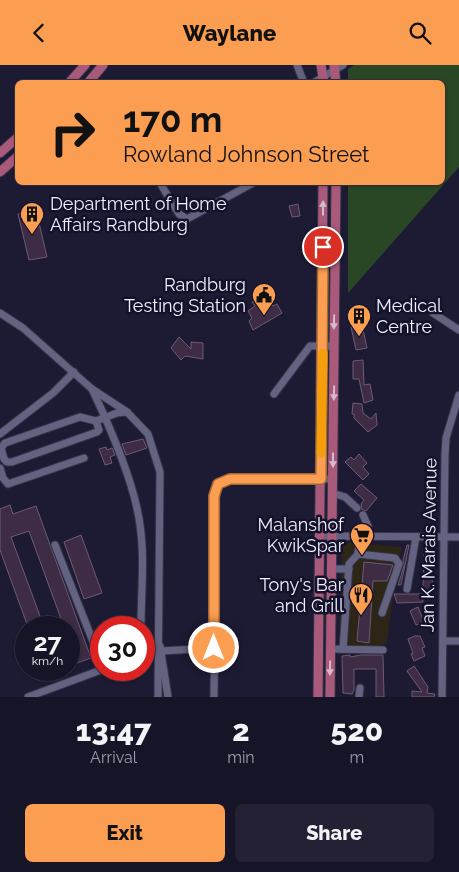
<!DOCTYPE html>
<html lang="en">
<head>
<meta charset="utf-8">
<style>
	:root { --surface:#161427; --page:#232133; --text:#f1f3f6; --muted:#9e9ea7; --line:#353344; --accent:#fb9e51 }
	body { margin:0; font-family:Raleway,sans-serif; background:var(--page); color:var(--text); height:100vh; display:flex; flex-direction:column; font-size:19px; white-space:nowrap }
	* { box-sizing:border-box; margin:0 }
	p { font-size:16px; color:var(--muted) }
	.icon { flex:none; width:28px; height:28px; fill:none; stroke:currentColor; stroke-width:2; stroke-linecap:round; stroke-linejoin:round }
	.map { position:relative; height:632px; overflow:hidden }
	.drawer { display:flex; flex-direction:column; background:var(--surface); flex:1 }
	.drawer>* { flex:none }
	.guide { position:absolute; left:15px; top:15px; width:430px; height:105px; border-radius:8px; box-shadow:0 1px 4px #0004,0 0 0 1px var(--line); background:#fb9e51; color:#111; overflow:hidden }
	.speed { position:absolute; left:15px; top:551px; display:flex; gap:10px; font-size:25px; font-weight:700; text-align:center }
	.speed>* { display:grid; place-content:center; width:65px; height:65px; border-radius:50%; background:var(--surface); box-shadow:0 1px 4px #0004,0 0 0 1px var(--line); line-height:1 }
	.speed small { font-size:12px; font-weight:400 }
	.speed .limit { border:8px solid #d22; background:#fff; color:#111 }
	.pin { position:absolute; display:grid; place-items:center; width:42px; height:42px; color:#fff; margin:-21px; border:2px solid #fff; border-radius:50%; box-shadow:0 1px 5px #0007 }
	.me { position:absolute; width:55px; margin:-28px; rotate:0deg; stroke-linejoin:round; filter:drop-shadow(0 0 4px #0008) }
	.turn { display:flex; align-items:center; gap:18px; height:105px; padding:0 25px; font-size:22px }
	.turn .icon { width:65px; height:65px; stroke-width:2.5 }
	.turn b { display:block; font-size:35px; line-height:42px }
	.eta { display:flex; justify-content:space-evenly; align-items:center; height:85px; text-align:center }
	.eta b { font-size:30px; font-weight:800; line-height:35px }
	.cta { display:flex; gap:10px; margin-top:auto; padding:10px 25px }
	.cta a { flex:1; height:58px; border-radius:8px; background:var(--accent); color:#111; font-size:20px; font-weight:800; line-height:58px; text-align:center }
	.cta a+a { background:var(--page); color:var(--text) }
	header { display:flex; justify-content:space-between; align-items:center; height:65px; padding:0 25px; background:var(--accent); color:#111; font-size:22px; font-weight:800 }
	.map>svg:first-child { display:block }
</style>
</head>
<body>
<header><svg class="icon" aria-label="back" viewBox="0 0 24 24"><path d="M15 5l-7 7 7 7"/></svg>Waylane<svg class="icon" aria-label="search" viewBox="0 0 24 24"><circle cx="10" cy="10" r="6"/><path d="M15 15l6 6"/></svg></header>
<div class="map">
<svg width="459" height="632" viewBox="0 0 459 632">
	<rect width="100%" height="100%" fill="#1d1b34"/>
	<path fill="#2d2515" d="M342 477 402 482 393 529 387 578 372 583 339 578Z"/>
	<path fill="#294724" d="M354 0H459V102L348 228V118H442V18L348 17V4Z"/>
	<g fill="#3e2c44" stroke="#6e5a75">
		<path d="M298 139 300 151 292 152 289 141Z"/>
		<path d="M36 145 47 192 29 195 18 149Z"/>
		<path d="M259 233 262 237 269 234 273 241 277 239 282 248 253 265 249 256 252 253 248 246 255 241 252 237Z"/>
		<path d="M362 260 367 283 356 285 351 262Z"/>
		<path d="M179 272 191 284V277L203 278V294L185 291 181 295 171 283Z"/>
		<path d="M363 295 364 320 370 319 373 335 364 338 359 314H353V296Z"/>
		<path d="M353 338 362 339 363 348 371 354 376 348 377 360 368 367 354 353V349H352Z"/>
		<path d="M143 374 147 383 126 390 122 379Z"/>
		<path d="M106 382 107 385 112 383 115 390 110 392 112 398 105 400 99 384Z"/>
		<path d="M359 389 367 398 363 402 369 409 363 415 345 397 351 392 354 395Z"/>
		<path d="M361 419 377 433 366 446 362 445 361 439 364 435 354 426Z"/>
		<path d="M10 440 13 449 36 441 91 593 77 598 69 576V562H64L29 466 11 472 44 562H28L0 485V444Z"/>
		<path d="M81 470 102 528 84 534 64 477Z"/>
		<path d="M407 480H409L401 520H398L404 501 403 495Z"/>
		<path d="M424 489 433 490 432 526 423 524Z"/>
		<path d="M364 497 393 500 387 516H373L369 578 357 576Z"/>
		<path d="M394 529H422L423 537 397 538Z"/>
		<path d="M418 542 424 557 416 560 410 546Z"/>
		<path d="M415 571H420L425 582 422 583 425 591 414 596 411 589 413 588 408 574Z"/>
		<path d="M350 590V592L361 590H383L384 632H376V604H354V625L352 629 343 628 342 591Z"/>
		<path d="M414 601 428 622 427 628 435 629 434 632H412V626L422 627 407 606Z"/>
	</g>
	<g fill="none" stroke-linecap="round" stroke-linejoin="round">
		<g stroke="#363448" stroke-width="9">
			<g id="minor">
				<path d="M297 0 304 18"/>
				<path d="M313 18 343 0"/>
				<path d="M160 118 179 149 187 154 253 118"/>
				<path d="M0 248 23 263 92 324 127 347"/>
				<path d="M433 248 459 265"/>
				<path d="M92 324C109 360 135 420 140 460 145 494 141 528 141 562"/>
				<path d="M274 329 310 281H334"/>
				<path d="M96 356 99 365 97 367 12 397H7L4 394 1 383 5 378 80 352 96 356 117 348 127 347 148 369 160 407 158 632"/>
				<path d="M0 369 53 328 74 307"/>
				<path d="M0 403 3 413 8 419 84 393"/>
				<path d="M332 428 345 432 357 443"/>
				<path d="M363 450 368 461 366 471"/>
				<path d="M319 471 459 472"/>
				<path d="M360 471 358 489 395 493 399 499 382 548"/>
				<path d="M55 480 101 597"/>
				<path d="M331 504H349"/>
				<path d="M407 524 416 472"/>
				<path d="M443 576H459"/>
				<path d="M160 581 168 632"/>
				<path d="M330 584 383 585"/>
				<path d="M343 584 349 499 358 489"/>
				<path d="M144 587 214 583"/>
				<path d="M28 632 101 605"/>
				<path d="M214 632 216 423 223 416 230 414H333"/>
				<path d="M359 632 360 623"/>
				<path d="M442 632 445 390 446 373 459 330"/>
			</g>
		</g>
		<g stroke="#363448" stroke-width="11">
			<g id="major">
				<path d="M321 0 324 18"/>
				<path d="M334 0 336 18"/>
				<path d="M69 18 85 0"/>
				<path d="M88 18 103 0"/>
				<path d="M0 88 18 72"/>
				<path d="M0 107 18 91"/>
				<path d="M318 632 323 118"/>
				<path d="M330 632 336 118"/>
			</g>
		</g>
		<use href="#minor" stroke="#636381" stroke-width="7"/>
		<use href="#major" stroke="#a9597a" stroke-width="9"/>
	</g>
	<defs><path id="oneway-solid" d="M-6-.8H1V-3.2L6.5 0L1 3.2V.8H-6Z" transform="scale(1.25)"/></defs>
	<g fill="#d6bad0">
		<use href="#oneway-solid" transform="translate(323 143) rotate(-90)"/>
		<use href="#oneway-solid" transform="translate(334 257) rotate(91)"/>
		<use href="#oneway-solid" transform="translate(334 328) rotate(91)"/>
		<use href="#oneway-solid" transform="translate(333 395) rotate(90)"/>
		<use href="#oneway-solid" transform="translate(330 603) rotate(91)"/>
	</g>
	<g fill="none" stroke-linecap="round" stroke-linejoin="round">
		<g stroke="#a36735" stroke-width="12">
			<path id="route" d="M214 583V431L218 419 230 414H321L323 182"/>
		</g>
		<use href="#route" stroke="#fb9e51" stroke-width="9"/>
		<path stroke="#f59e0b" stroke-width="9" d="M321 388 323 288"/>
	</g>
	<defs>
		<g id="building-pin" transform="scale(1.25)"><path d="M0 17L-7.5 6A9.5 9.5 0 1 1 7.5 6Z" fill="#fb9e51" stroke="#14122a"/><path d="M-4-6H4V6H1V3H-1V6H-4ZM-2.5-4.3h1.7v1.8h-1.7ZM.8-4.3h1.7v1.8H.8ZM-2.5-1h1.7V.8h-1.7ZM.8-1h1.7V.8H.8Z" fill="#111"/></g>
		<g id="civic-pin" transform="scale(1.25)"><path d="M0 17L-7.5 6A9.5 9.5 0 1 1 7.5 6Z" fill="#fb9e51" stroke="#14122a"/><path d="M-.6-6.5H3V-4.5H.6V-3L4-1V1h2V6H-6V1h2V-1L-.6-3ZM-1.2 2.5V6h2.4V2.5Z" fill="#111"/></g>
		<g id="supermarket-pin" transform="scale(1.25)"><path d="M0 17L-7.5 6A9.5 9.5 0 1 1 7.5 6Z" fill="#fb9e51" stroke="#14122a"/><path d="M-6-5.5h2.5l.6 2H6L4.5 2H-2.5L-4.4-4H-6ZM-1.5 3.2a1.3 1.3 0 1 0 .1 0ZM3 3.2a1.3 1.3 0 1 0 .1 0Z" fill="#111"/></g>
		<g id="restaurant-pin" transform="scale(1.25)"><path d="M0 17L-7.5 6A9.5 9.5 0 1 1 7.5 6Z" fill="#fb9e51" stroke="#14122a"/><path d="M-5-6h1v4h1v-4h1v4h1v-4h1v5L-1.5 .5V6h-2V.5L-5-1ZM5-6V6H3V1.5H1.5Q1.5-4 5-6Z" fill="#111"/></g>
	</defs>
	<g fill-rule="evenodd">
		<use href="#building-pin" x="32" y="149"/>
		<use href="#civic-pin" x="264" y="230"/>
		<use href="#building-pin" x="359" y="251"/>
		<use href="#supermarket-pin" x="362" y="470"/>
		<use href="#restaurant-pin" x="361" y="530"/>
	</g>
	<g text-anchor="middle" stroke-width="5" stroke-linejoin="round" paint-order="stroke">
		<g font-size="18" fill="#efeffe" stroke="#14122a" text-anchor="end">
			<text x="50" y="145" text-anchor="start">Department of Home<tspan x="50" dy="21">Affairs Randburg</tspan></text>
			<text x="246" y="226">Randburg<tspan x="246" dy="21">Testing Station</tspan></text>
			<text x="376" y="247" text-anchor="start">Medical<tspan x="376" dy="21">Centre</tspan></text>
			<text x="344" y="466">Malanshof<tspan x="344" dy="21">KwikSpar</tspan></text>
			<text x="344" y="526">Tony's Bar<tspan x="344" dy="21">and Grill</tspan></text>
		</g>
		<g font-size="18" fill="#efeffe" stroke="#14122a">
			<text transform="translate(429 480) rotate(-89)" y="6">Jan K. Marais Avenue</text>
		</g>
	</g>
</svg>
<div class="speed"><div>27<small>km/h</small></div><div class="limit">30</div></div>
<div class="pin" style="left:323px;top:182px;background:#d93025"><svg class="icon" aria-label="arrive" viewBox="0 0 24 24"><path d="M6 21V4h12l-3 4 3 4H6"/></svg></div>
<svg class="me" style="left:214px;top:583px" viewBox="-20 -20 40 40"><circle r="17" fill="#fb9e51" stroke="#fff" stroke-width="3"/><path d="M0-11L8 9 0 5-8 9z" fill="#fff"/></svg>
<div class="guide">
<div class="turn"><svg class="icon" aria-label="right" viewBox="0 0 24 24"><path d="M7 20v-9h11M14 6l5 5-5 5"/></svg><div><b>170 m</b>Rowland Johnson Street</div></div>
</div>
</div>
<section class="drawer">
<div class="eta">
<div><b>13:47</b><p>Arrival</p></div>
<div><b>2</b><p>min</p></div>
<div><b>520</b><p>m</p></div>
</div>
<div class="cta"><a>Exit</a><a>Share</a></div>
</section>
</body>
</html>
